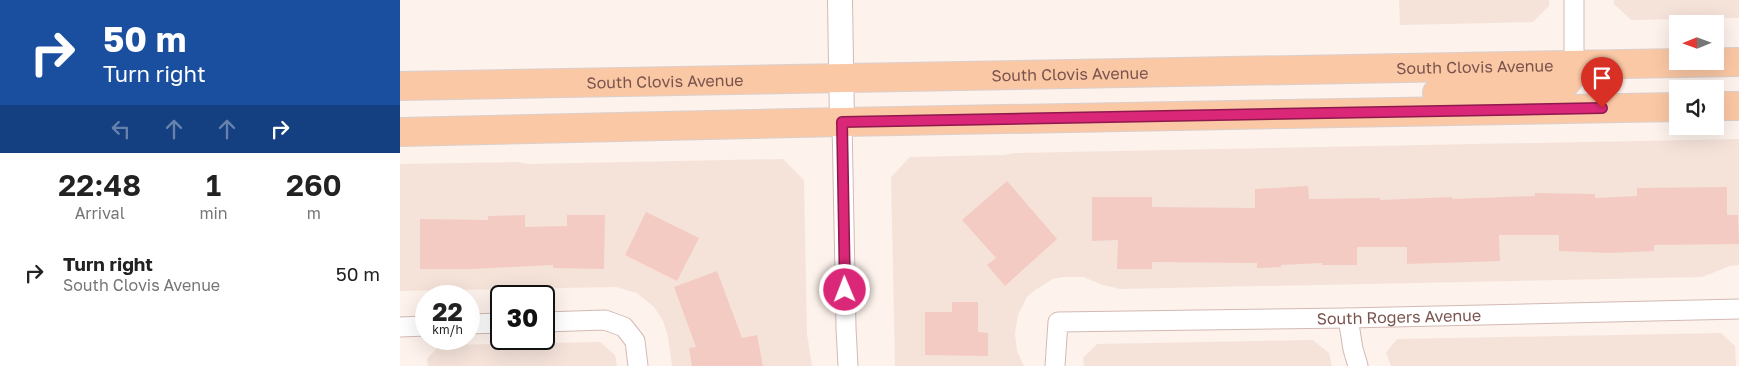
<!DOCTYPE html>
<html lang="en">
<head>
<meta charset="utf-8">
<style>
	:root { --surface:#fff; --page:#f2f2f2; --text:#222; --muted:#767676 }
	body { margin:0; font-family:"Golos Text",sans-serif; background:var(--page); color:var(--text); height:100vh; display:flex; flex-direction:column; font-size:19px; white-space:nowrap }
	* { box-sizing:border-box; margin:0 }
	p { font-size:16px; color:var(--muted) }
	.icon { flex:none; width:28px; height:28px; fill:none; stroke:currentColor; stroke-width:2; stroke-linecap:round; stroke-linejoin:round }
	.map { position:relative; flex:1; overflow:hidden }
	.drawer { display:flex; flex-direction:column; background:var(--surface); width:400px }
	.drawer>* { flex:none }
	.guide { background:#1a4fa0; color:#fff; overflow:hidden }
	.needle { width:32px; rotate:269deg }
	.controls { position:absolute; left:1269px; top:15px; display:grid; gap:10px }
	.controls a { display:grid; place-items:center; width:55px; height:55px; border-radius:0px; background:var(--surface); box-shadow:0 5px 20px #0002; font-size:25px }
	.speed { position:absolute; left:15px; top:285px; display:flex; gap:10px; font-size:25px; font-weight:700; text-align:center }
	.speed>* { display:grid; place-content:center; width:65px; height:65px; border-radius:50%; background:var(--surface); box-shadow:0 5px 20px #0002; line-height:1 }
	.speed small { font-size:12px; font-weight:400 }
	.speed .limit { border:2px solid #111; border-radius:8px; background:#fff; color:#111 }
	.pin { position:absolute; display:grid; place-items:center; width:42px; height:42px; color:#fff; margin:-51px -21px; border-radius:50% 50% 50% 0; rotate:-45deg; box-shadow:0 0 5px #0007 }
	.pin .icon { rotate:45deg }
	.me { position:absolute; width:55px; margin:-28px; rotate:359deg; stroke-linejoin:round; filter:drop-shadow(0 0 4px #0008) }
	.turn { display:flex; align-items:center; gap:18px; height:105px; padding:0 20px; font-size:22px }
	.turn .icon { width:65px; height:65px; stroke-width:2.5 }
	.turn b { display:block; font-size:35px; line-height:42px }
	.lanes { display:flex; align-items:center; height:48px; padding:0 20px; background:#0003; justify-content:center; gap:25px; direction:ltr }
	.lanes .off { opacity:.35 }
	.eta { display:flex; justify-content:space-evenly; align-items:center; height:85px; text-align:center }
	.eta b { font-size:30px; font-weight:600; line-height:35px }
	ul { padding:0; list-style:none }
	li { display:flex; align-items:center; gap:15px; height:70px; padding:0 20px }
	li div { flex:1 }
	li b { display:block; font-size:19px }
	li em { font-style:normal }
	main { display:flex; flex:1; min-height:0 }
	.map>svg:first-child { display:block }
</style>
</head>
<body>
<main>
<section class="drawer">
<div class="guide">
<div class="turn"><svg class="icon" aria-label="right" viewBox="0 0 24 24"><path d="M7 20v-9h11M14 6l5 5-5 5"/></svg><div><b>50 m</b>Turn right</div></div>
<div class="lanes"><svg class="icon off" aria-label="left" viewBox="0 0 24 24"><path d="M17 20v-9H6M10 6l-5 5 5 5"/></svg><svg class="icon off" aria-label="ahead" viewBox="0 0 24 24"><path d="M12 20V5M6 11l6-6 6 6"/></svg><svg class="icon off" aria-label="ahead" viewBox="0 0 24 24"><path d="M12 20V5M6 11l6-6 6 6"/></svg><svg class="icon" aria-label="right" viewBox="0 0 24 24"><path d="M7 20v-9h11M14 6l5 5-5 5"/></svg></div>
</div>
<div class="eta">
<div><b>22:48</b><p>Arrival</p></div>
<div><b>1</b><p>min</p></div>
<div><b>260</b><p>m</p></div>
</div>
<ul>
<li><svg class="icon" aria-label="right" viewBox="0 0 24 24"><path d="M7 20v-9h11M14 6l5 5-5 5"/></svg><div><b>Turn right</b><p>South Clovis Avenue</p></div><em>50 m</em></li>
</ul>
</section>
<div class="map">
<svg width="1339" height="366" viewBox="0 0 1339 366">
	<rect width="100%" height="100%" fill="#fdf2ec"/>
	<g fill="#f5e3da">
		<path d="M999 0H1149V6L1133 22 1000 25Z"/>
		<path d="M1214 0H1339V18L1231 20 1214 4Z"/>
		<path d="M1339 139V265L1330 266 1302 277 720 289 703 285 683 277H663L653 279 635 290 627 297 618 315 615 333 617 351 624 366H495L491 177 510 157 604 155 614 153Z"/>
		<path d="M383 159 404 180 407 334 412 366H272L268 337 263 321 254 307 237 293 216 287 0 291V164L118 162 128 164Z"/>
		<path d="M1321 333 1335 346 1336 366H991L986 353 997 339Z"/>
		<path d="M913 340 929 353 932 366H684L683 358 697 344Z"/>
		<path d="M200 342 215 355 217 366H28L27 359 40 345Z"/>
	</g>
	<g fill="#f3cbc3">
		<path d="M607 181 657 239 605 286 587 265 596 258 562 220Z"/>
		<path d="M908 186 909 199 980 198V200L1052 197V199L1135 196V193L1195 194V198L1237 196V188L1327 187V215H1338L1339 244 1254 245V251L1210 253 1159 251V235H1099L1100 261 1007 264V247H957V265H922V263L881 265V267L857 268V263L752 262V269H717L718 240 692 241V197H752V207L855 208V189Z"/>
		<path d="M246 212 299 238 277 281 225 255Z"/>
		<path d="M125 215V227L167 226V215H205L204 269 153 268V265L72 269H20V219L88 220V216Z"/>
		<path d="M317 271 342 338 357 335 363 366H292L289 348 296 347 274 287Z"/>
		<path d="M552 302H578V332L588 333V356L525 355V312H552Z"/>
	</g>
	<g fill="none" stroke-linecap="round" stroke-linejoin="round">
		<g stroke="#d3bab3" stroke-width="21">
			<g id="minor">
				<path d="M1174 65V0"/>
				<path d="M442 122 446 328 448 366"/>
				<path d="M948 318 953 349 958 366"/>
				<path d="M144 322 205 320 224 327 235 341 238 366"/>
				<path d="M69 324 101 323"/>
				<path d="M0 327 26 326"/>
				<path id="s1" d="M655 366 658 322 948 318 1339 309"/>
			</g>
		</g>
		<g stroke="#d3bab3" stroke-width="26">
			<path id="tertiary" d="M440 0 442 122"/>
		</g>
		<g stroke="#dacfcd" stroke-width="30">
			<g id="primary">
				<path id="s2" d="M0 86 1339 62"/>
				<path d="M1037 93 1159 88C1169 82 1171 76 1174 65"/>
				<path d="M1315 106H1339"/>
				<path d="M0 132 442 122 1278 107"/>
			</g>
		</g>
		<use href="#minor" stroke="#fff" stroke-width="19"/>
		<use href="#tertiary" stroke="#fff" stroke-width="24"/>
		<use href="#primary" stroke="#fbc8a5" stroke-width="28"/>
	</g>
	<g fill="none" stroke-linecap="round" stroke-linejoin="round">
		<g stroke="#8e194d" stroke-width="12">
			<path id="route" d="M445 290 442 122 1202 108"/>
		</g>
		<use href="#route" stroke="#db2777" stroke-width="9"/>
	</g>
	<g text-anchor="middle" stroke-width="4.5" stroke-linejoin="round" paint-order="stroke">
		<g font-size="16" fill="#7a534d" stroke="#fff7f3">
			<text dy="6" stroke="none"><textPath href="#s2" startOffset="1075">South Clovis Avenue</textPath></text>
			<text dy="6" stroke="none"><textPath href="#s2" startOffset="670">South Clovis Avenue</textPath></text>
			<text dy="6" stroke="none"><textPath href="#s2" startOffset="265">South Clovis Avenue</textPath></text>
			<text dy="6" stroke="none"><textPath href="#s1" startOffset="385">South Rogers Avenue</textPath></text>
		</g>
	</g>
</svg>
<div class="controls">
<a><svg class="needle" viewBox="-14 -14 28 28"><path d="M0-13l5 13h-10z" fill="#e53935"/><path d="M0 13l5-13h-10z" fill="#767676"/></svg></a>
<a><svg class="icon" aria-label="sound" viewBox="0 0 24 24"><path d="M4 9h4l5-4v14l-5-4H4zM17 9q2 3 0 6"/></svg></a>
</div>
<div class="speed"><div>22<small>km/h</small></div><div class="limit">30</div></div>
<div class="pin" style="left:1202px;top:108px;background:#d93025"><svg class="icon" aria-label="arrive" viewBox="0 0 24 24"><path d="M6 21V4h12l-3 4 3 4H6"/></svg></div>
<svg class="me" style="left:445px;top:290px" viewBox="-20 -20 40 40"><circle r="17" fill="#db2777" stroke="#fff" stroke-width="3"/><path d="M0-11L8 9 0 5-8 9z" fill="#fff"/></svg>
</div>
</main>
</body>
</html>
